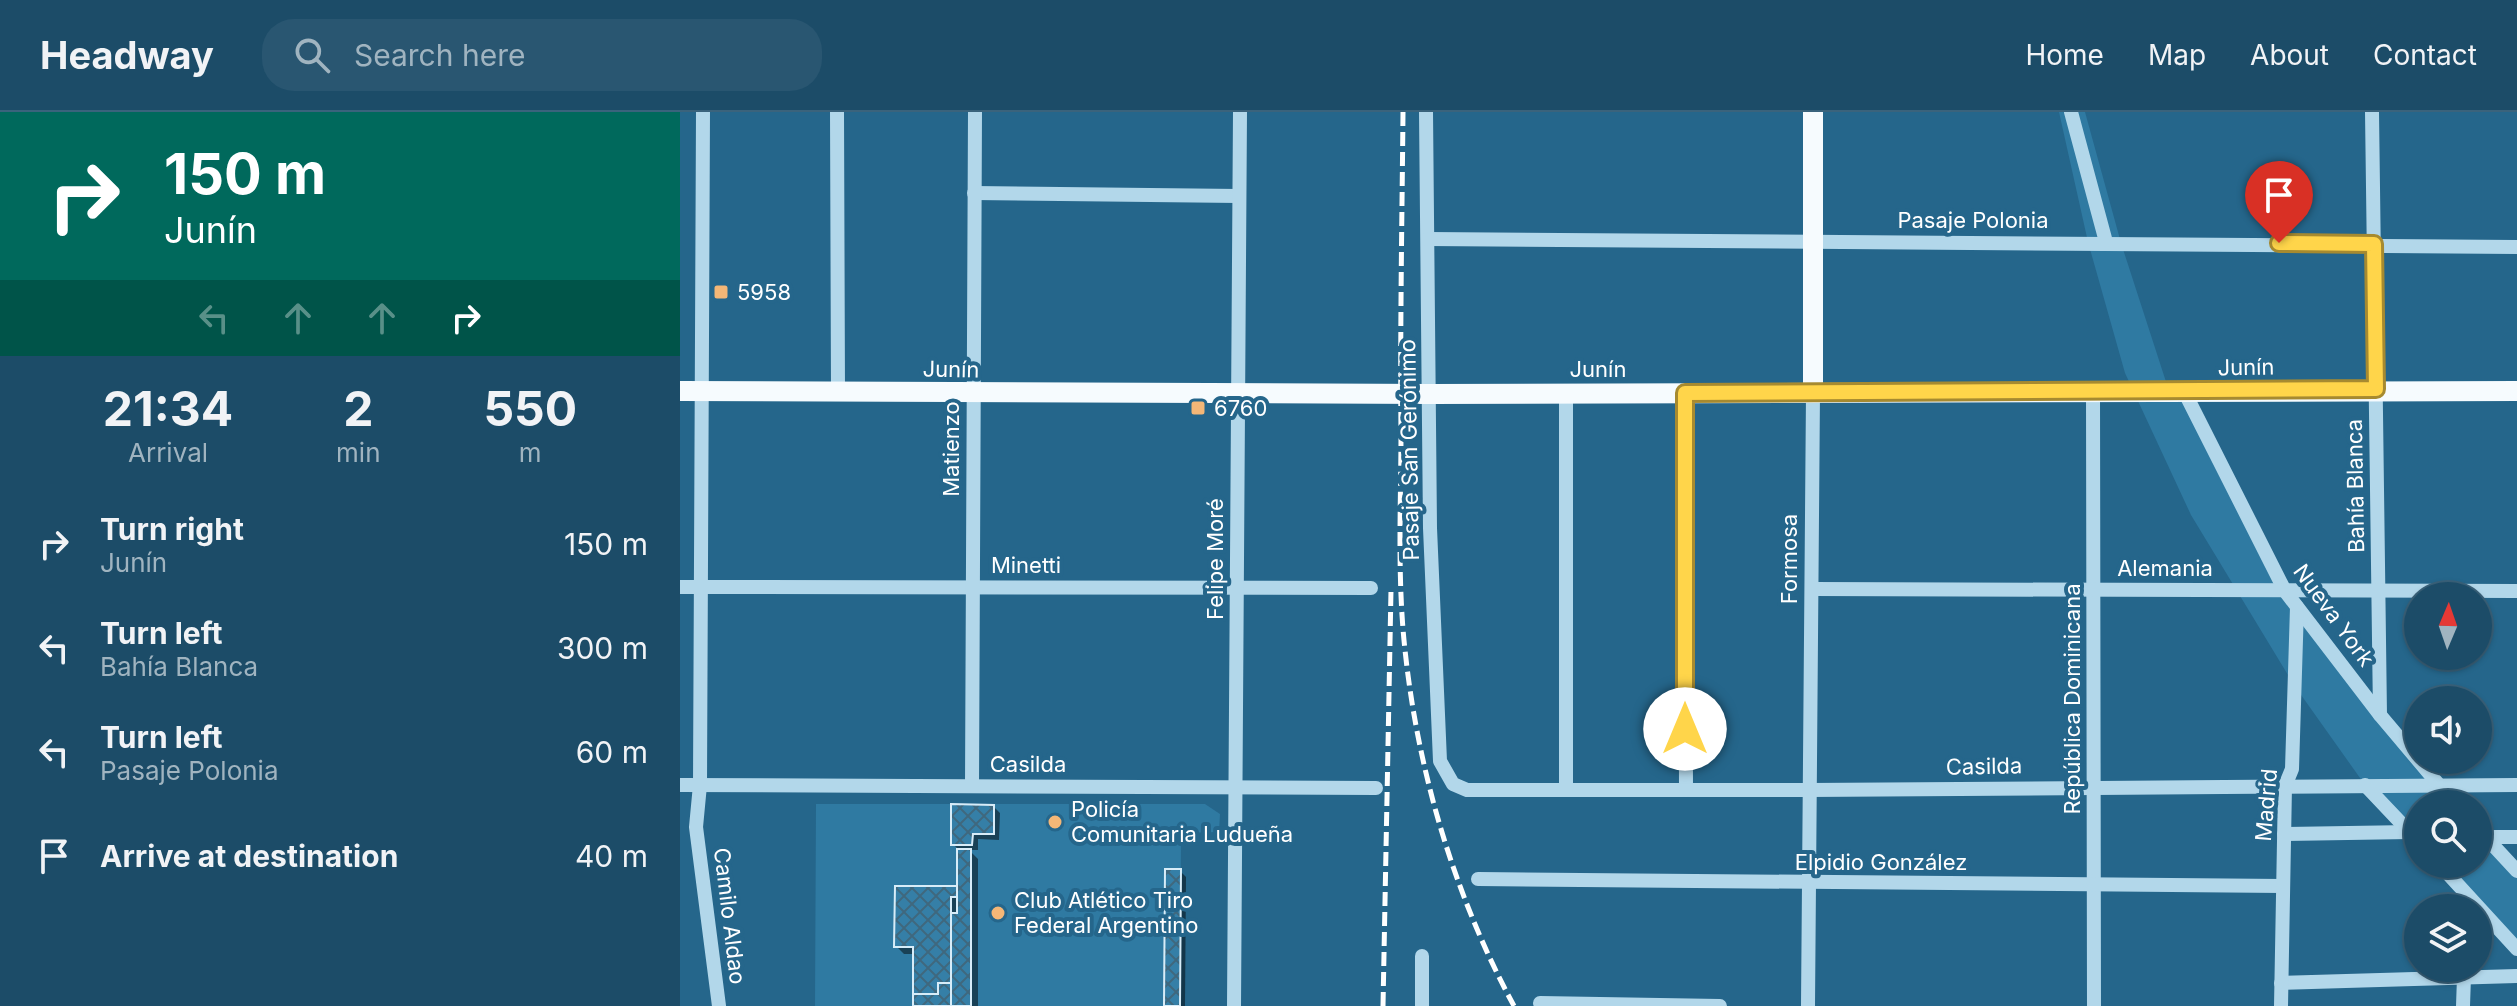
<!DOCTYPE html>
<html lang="en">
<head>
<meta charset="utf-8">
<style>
	:root { --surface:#1c4c68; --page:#295671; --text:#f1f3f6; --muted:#a0b4c0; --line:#3a637c }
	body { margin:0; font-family:Inter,sans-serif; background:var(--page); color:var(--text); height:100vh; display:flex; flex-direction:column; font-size:30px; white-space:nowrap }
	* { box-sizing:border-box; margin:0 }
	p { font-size:26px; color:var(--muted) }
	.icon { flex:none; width:44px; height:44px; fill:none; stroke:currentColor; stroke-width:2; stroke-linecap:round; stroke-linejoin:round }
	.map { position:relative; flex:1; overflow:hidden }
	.side { display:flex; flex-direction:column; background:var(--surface); width:680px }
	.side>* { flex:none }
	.hud { background:#00695c; color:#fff; overflow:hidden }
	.needle { width:52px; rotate:2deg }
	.tools { position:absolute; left:1724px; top:470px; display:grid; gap:16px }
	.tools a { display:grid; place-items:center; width:88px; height:88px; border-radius:50%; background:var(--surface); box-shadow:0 2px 6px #0004,0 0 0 2px var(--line); font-size:40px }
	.pin { position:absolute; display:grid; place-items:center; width:68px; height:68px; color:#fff; margin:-82px -34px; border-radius:50% 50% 50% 0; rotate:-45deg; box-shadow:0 0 8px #0007 }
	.pin .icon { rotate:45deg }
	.me { position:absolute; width:88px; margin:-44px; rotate:0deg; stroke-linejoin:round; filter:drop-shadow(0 0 6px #0008) }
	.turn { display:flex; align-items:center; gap:28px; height:168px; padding:0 32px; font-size:36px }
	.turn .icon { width:104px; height:104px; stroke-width:2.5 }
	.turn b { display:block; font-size:56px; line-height:68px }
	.lanes { display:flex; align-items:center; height:76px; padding:0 32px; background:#0003; justify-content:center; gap:40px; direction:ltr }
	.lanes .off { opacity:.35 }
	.eta { display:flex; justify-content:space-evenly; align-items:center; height:136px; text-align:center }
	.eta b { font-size:48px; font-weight:700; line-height:56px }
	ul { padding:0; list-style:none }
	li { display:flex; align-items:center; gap:24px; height:104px; padding:0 32px }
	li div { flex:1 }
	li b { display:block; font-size:30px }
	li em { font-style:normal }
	header { display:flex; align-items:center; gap:48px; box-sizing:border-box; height:112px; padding:0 40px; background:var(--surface); border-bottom:2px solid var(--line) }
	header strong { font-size:38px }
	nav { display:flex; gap:44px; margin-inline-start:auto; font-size:28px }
	.search { width:560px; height:72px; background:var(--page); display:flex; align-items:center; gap:20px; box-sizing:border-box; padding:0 28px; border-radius:32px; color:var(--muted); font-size:30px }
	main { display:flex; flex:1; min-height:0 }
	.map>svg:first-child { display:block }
</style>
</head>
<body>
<header>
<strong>Headway</strong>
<div class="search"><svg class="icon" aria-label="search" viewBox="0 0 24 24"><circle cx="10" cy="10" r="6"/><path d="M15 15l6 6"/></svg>Search here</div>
<nav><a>Home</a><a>Map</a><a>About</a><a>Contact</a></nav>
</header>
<main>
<section class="side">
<div class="hud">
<div class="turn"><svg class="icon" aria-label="right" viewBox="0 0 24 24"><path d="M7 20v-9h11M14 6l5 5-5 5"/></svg><div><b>150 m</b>Junín</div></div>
<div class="lanes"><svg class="icon off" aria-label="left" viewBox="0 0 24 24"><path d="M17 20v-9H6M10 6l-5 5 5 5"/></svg><svg class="icon off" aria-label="ahead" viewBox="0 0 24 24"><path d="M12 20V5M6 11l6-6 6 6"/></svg><svg class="icon off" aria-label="ahead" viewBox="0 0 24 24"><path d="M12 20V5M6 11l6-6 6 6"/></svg><svg class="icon" aria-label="right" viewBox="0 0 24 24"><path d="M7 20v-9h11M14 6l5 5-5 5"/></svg></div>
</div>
<div class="eta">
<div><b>21:34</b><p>Arrival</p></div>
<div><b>2</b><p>min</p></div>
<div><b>550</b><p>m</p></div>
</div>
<ul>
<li><svg class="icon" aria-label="right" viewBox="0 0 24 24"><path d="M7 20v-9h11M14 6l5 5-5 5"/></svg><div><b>Turn right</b><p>Junín</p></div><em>150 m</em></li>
<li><svg class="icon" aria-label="left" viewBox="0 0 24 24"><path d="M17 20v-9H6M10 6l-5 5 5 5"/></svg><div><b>Turn left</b><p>Bahía Blanca</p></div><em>300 m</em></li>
<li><svg class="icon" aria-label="left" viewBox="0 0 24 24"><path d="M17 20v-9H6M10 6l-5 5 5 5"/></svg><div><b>Turn left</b><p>Pasaje Polonia</p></div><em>60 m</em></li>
<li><svg class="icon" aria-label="arrive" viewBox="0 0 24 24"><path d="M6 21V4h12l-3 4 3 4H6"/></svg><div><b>Arrive at destination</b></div><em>40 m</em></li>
</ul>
</section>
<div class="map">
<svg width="1837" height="894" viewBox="0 0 1837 894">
	<defs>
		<pattern id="building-cross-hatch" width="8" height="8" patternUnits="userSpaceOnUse" patternTransform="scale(2)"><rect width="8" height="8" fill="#357fa7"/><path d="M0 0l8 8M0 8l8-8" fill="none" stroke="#3f687e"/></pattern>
	</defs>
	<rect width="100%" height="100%" fill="#25668b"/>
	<g fill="#2f7aa2">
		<path d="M1379 0H1405L1441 131 1489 279H1504L1605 479 1775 692H1738V729L1685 673 1614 573 1511 403 1445 261 1408 130Z"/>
		<path d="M136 692H525L540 702 539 720 501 721 500 894H135Z"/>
		<path d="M1798 717 1837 759V837L1759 752H1798Z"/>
	</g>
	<g fill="#0007">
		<path d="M314 695 320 701 319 728 298 727V738H289L298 747V894H235V842H224L216 834 279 776V738L273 732Z"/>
		<path d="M500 759 506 765 505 894H486Z"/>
	</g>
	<g fill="url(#building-cross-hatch)" stroke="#d7ecf8" stroke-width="2">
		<path d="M271 692 314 693V722H293L292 733H271Z"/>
		<path d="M277 737H291V894H271V801H277Z"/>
		<path d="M485 757H501L500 894H484Z"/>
		<path d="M215 774H277V785H271V871H258V882H233V835H214Z"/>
		<path d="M258 871H271V894H233V882H258Z"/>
	</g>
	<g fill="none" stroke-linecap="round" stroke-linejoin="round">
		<g stroke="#b2d7ea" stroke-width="14">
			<path d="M23 0 20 673 16 715 39 894"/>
			<path d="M157 0 158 279"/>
			<path d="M746 0 750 416 760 649 773 672 787 678H1129L1837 673"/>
			<path d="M1391 0 1426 130"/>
			<path d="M1692 0 1700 603"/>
			<path d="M294 81 559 84"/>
			<path d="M748 127 1837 135"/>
			<path d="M1504 279 1605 479 1700 603 1775 692"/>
			<path d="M886 281V678"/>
			<path d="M1005 281 1006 678"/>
			<path d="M1413 281 1414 894"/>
			<path d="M0 475 691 476"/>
			<path d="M1133 477 1837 479"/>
			<path d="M0 673 696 676"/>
			<path d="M1685 673 1738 729"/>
			<path d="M292 674 295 0"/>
			<path d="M1798 717 1837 759"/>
			<path d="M1604 722 1730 720"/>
			<path d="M1805 725H1837"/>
			<path d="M1759 752 1837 837"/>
			<path d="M798 767 1603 774"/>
			<path d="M1601 871 1837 864"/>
			<path d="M860 891 1040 894"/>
			<path d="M554 894 560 0"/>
			<path d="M742 894V844"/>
			<path d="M1128 894 1133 281"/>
			<path d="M1601 894 1605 674 1612 657 1617 495"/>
			<path d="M1783 894 1784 865"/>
		</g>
		<g stroke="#f6fbfe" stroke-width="20">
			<path d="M1133 0V281"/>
			<path d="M0 279 750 282 1837 279"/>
		</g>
		<g stroke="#fff" stroke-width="5" stroke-dasharray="14 6" stroke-linecap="butt">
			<path d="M723 0C722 107 720 214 721 320 721 392 717 466 725 538 738 661 775 785 834 894"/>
			<path d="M703 894 711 478"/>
		</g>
	</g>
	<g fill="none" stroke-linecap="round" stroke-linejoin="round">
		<g stroke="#a68a30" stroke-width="20">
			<path id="route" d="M1005 617V281L1696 277 1694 132 1599 131"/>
		</g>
		<use href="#route" stroke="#ffd54a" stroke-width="14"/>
	</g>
	<g fill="#f4b777" stroke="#25668b" stroke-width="3">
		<rect x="33" y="172" width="16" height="16" rx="4"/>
		<rect x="510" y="288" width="16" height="16" rx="4"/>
		<circle cx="375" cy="710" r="8"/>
		<circle cx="318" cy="801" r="8"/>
	</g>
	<g text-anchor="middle" stroke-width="8" stroke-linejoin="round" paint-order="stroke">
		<g font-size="22" fill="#fff" stroke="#25668b">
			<text x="1293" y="116">Pasaje Polonia</text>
			<text transform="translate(1566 255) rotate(-1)" y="8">Junín</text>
			<text transform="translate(271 257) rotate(1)" y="8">Junín</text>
			<text x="918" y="265">Junín</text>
			<text transform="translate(271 337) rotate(-90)" y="8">Matienzo</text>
			<text transform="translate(729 338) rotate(-91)" y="8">Pasaje San Gerónimo</text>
			<text transform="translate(1675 374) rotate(-91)" y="8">Bahía Blanca</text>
			<text transform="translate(535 447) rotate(-90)" y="8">Felipe Moré</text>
			<text transform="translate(1109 447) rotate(-90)" y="8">Formosa</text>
			<text x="346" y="461">Minetti</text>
			<text x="1485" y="464">Alemania</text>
			<text transform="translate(1654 503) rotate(54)" y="8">Nueva York</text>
			<text transform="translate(1392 587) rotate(-90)" y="8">República Dominicana</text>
			<text x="348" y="660">Casilda</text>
			<text transform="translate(1304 654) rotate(-1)" y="8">Casilda</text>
			<text transform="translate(1586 693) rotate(-85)" y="8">Madrid</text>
			<text x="1201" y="758">Elpidio González</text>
			<text transform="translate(50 804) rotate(83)" y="8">Camilo Aldao</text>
		</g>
		<g font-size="22" fill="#fff" stroke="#25668b" text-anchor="start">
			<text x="57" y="188">5958</text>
			<text x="534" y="304">6760</text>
			<text x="391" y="705">Policía<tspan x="391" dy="25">Comunitaria Ludueña</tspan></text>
			<text x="334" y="796">Club Atlético Tiro<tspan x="334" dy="25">Federal Argentino</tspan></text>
		</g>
	</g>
</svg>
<div class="tools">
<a><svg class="needle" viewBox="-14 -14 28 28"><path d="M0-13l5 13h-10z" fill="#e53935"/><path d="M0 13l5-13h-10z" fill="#a0b4c0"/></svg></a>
<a><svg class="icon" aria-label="sound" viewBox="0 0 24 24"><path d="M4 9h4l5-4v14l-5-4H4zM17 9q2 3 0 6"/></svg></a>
<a><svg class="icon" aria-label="search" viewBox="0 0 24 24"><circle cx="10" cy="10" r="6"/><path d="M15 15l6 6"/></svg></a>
<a><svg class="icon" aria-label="layers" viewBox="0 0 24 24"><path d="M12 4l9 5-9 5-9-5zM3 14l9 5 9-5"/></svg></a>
</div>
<div class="pin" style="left:1599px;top:131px;background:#d93025"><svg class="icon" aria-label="arrive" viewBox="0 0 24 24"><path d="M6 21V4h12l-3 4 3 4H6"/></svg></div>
<svg class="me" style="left:1005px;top:617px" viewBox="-20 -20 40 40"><circle r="19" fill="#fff"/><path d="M0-13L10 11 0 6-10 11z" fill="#ffd54a"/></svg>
</div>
</main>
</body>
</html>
